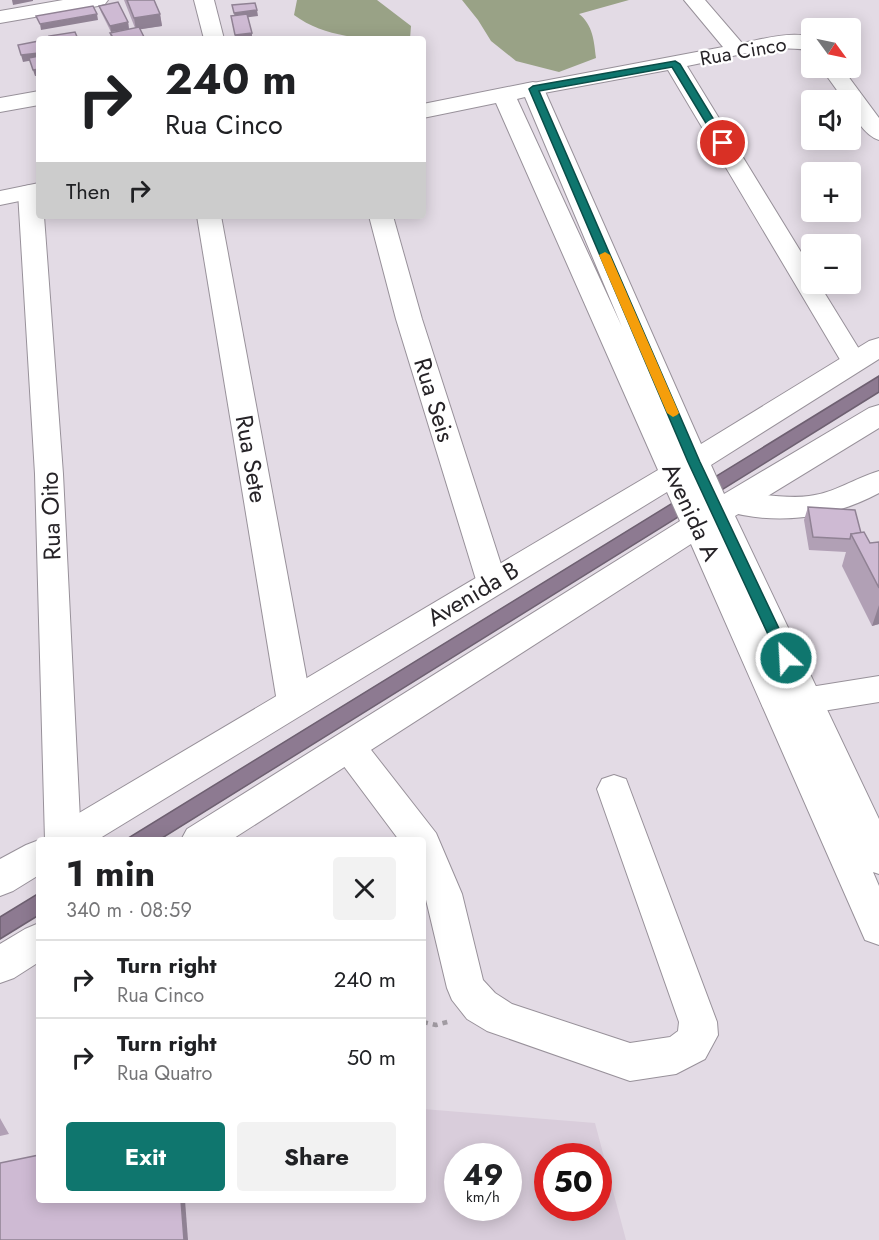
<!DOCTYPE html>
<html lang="en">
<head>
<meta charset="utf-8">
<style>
	:root { --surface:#fff; --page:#f2f2f2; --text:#202124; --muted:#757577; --line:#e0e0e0; --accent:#0f766e }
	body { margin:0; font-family:Jost,sans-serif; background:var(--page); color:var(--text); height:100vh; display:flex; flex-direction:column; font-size:22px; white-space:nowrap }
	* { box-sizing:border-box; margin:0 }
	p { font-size:20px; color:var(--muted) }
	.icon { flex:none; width:33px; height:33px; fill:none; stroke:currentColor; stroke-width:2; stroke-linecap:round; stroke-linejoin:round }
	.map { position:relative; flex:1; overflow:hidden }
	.side { position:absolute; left:36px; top:837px; width:390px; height:366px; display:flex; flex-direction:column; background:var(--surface); border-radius:6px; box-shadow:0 3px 15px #0003 }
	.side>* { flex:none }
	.banner { position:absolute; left:36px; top:36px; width:390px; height:183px; border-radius:6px; box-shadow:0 3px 15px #0003; background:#fff; color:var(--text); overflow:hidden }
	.needle { width:39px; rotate:123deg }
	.buttons { position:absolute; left:801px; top:18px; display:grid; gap:12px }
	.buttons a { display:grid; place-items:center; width:60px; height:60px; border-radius:6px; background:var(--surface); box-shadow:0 3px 15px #0003; font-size:30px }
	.speed { position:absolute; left:444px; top:1143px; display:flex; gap:12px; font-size:30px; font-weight:700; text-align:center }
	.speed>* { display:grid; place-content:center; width:78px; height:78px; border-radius:50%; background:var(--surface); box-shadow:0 3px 15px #0003; line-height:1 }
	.speed small { font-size:15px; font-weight:400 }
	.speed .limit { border:9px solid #d22; background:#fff; color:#111 }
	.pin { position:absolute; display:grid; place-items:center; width:51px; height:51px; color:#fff; margin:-26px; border:3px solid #fff; border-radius:50%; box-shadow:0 2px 6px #0007 }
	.me { position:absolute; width:66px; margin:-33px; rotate:335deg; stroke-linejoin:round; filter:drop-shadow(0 0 4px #0008) }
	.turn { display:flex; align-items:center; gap:21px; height:126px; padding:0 30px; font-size:27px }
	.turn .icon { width:78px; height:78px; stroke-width:2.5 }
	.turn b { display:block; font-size:42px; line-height:51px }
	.then { display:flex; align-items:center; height:57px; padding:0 30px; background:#0003; gap:12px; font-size:22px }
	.round { display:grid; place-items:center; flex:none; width:63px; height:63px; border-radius:6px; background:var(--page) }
	.headline { display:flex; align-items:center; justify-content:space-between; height:102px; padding:0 30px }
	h1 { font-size:36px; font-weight:700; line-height:45px }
	.button { display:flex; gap:12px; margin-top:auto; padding:12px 30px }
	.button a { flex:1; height:69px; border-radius:6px; background:var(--accent); color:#fff; font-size:24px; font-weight:700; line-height:69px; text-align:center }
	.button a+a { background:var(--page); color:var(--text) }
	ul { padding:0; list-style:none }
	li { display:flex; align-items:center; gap:18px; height:78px; padding:0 30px; border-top:2px solid var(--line) }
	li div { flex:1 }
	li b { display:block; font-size:22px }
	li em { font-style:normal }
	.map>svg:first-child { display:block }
</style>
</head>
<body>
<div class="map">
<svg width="879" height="1240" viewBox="0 0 879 1240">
	<rect width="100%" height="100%" fill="#e3dbe5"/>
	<path fill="#d9cddb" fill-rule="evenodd" d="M423 1109 595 1123 626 1240H0L39 1200H423ZM458 1156H508V1208H458ZM548 1156H598V1208H548Z"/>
	<g fill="#99a286">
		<path d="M297 0H377L411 26 410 39C370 39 328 40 294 15Z"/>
		<path d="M462 0H629L579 14C593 25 594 41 596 58L559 72 516 61 491 41 478 20Z"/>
	</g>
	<g fill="#8d7a91" stroke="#6e6071" stroke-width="1.5">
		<path d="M879 376V392L159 840H125Z"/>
		<path d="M39 893V915L0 939V917Z"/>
	</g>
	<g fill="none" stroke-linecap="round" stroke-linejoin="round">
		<g stroke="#98919a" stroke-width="2">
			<g id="street">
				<path d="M63 0H108L105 4 98 6 0 23V11Z"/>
				<path d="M194 0H214L224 39H204Z"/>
				<path d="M684 0H705L742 43C764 39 790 31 812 37V51C775 42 724 59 687 66L812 270V284H819L867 362 863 368 854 371 845 368 668 70 533 95 525 94 522 89 525 84 533 83 723 47Z"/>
				<path d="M821 68H842L879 118V140C865 136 850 114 850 100H844Z"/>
				<path d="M39 91V105L0 112V98Z"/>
				<path d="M30 185 39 188V216H44L63 474 81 840H45L35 474 18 192 22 187Z"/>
				<path d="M197 216H221L311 702 306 711 294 715 282 711 277 702Z"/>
				<path d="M369 216H393L422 319 507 583 503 591 492 594 481 591 477 583 396 319Z"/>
				<path d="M879 471V493C831 519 775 526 722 510L717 503 722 496C744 489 782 500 809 496 835 493 855 478 879 471Z"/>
				<path d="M879 676V702L779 718 767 714 762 705 767 696 779 692Z"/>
				<path d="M349 733 361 737 436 833 462 894 483 980 495 993 512 1004 630 1043 670 1037 678 1031 679 1022 597 789 602 779 614 775 626 779 717 1022 718 1035 705 1059 676 1074 630 1081 487 1031 467 1019 452 1000 447 988 423 887V840H399L337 757 332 747 337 737Z"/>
			</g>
		</g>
		<g stroke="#98919a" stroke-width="2">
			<g id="secondary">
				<path d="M533 82 541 84 544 89 701 444 869 341 879 338V359L711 465 724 494 869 408 879 405V428L735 516 879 819V874L873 872 879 886V945L865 940 691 544 231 840H181L187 829 680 521 667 492 97 840H46L52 829 658 470 496 103 423 118V104ZM525 97 622 327 517 99Z"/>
				<path d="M39 183V197L0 205V191Z"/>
				<path d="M39 840V875L13 891 0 896V859L26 845Z"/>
				<path d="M39 923V962L14 978 0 983V944L25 929Z"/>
			</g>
		</g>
		<path stroke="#a19ba2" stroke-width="4.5" stroke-dasharray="5 5" stroke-linecap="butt" d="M423 1022 436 1025 451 1021"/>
		<use href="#street" fill="#fff" fill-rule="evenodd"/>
		<use href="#secondary" fill="#fff" fill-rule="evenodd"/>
	</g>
	<g fill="#b1a0b5">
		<path d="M124 0H154L160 14 162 26 140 29 145 39H111L110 33 135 28Z"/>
		<path d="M99 6 128 22 129 29 111 32 101 12Z"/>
		<path d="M808 507 861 533 870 543 879 542V624L872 626 842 566 846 552 809 550 804 520Z"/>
		<path d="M0 1118 1 1120 9 1134 0 1136Z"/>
	</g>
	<g fill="#908294">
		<path d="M12 0H33V1L13 5Z"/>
		<path d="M257 10 258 16 235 19 234 13Z"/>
		<path d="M97 14 98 20 41 30 40 24Z"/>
		<path d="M160 14 162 26 136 30 134 18Z"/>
		<path d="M128 22 129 29 111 32 110 26Z"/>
		<path d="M252 33V39H235V35Z"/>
		<path d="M39 53V59L23 62 21 55Z"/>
		<path d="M39 69V76H35L33 70Z"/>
		<path d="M879 605V624L872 626Z"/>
		<path d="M181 1200H185L188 1240H184Z"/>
	</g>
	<g fill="#cebad3" stroke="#908294" stroke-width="1.5">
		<path d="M127 0H154L160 14 134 18Z"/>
		<path d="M118 2 128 22 110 26 99 6Z"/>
		<path d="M255 3 257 10 234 13 232 5Z"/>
		<path d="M93 6 97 14 40 24 36 16Z"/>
		<path d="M247 14 252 33 235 35 231 16Z"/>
		<path d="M139 27 145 39H114L110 33Z"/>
		<path d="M75 32 78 39H50L49 36Z"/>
		<path d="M39 41V53L21 55 18 45Z"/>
		<path d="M39 56V69L33 70 29 58Z"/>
		<path d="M808 507 855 510 861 533 851 534 850 539 813 537Z"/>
		<path d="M864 532 870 543 879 542V588L851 534Z"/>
		<path d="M39 1155V1200H181L184 1240H0V1163Z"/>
	</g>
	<path fill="#0f766e" stroke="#0a4d48" stroke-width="1.5" d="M675 61 680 64 728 143 726 145 718 143 672 67 539 91 700 462 793 658 786 663 779 658 688 462 529 89 533 86Z"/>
	<path fill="#f59e0b" d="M605 252 610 255 679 413 677 415 673 417 667 413 599 255Z"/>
	<g text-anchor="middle" stroke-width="4.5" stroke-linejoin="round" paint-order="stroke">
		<g font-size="20" fill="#262327" stroke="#fff">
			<text transform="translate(743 51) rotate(-10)" y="7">Rua Cinco</text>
		</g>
		<g font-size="24" fill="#262327" stroke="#fff">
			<text transform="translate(434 400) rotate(73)" y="8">Rua Seis</text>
			<text transform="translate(251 459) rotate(80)" y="8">Rua Sete</text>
			<text transform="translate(691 512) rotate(65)" y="8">Avenida A</text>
			<text transform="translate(51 516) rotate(-92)" y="8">Rua Oito</text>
			<text transform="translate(473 594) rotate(-31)" y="8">Avenida B</text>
		</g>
	</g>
</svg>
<div class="buttons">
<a><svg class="needle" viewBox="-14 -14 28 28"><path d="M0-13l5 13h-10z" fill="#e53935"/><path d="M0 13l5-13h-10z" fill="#757577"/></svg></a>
<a><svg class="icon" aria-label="sound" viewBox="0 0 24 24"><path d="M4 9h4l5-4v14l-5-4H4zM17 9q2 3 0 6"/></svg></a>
<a>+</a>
<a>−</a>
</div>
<div class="speed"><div>49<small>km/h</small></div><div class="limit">50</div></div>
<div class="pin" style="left:723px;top:143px;background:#d93025"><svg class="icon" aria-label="arrive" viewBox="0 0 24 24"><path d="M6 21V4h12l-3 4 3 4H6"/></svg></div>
<svg class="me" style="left:786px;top:658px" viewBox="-20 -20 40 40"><circle r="17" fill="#0f766e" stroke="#fff" stroke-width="3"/><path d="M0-11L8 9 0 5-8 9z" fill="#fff"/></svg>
<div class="banner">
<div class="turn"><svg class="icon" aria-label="right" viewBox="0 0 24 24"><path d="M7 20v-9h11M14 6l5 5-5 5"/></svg><div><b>240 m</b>Rua Cinco</div></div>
<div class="then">Then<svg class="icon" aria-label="right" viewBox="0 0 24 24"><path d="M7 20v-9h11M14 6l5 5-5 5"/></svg></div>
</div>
<section class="side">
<div class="headline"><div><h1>1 min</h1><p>340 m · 08:59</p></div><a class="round"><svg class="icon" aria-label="close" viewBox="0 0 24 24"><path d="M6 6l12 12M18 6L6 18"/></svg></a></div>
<ul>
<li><svg class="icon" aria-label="right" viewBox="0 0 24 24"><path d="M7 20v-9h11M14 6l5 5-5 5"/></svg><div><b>Turn right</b><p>Rua Cinco</p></div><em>240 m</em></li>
<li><svg class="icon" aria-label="right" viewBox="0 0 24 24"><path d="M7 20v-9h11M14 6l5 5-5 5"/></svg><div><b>Turn right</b><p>Rua Quatro</p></div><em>50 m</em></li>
</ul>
<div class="button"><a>Exit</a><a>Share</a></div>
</section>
</div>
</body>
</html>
